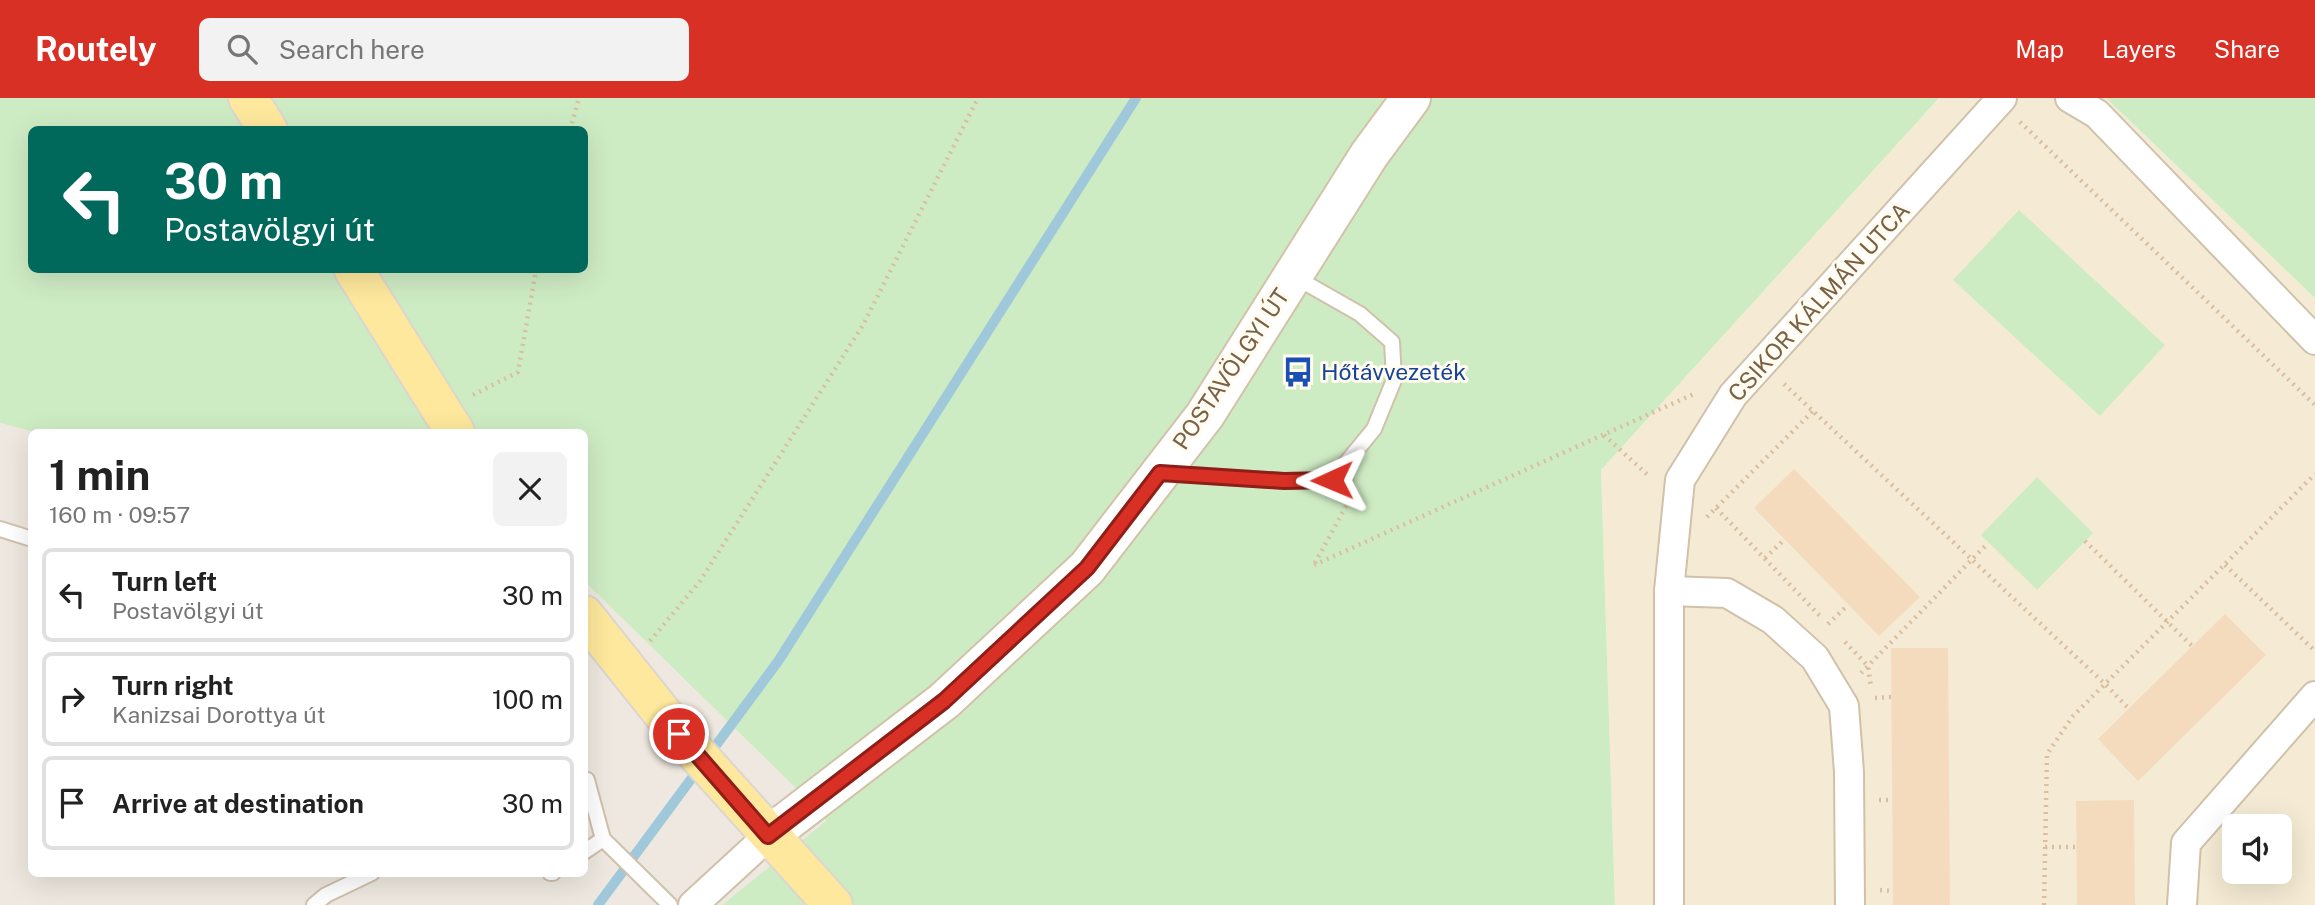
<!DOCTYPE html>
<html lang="en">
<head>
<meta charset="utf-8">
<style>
	:root { --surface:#fff; --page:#f2f2f2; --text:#222; --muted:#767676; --line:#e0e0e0; --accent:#d93025 }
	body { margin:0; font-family:"Public Sans",sans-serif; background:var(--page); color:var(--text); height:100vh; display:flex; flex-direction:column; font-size:26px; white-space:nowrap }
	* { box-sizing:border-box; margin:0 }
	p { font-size:23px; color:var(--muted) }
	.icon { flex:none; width:38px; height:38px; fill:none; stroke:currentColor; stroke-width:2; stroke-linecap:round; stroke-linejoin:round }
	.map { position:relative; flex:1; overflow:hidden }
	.side { position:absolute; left:28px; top:331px; width:560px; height:448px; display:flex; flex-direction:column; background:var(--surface); border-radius:10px; box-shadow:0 7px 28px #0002 }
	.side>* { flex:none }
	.hud { position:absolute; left:28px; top:28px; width:560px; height:147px; border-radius:10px; box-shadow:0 7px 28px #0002; background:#00695c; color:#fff; overflow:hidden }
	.buttons { position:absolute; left:2222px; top:716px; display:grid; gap:14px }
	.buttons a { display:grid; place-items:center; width:70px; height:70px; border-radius:10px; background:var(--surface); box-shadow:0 7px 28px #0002; font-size:35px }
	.pin { position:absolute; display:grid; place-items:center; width:60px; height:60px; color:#fff; margin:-30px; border:4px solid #fff; border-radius:50%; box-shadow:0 2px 7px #0007 }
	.me { position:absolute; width:77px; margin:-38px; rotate:269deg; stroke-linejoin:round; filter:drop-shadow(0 0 5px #0008) }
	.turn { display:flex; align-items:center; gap:24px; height:147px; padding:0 21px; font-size:32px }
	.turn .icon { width:91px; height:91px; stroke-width:2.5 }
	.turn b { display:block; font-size:49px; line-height:60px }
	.round { display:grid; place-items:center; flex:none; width:74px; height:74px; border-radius:10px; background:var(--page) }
	.overview { display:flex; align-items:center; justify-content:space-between; height:119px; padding:0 21px }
	h1 { font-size:42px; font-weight:700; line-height:52px }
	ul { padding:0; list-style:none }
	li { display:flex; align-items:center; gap:21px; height:94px; margin:0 14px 10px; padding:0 7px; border:4px solid var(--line); border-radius:10px }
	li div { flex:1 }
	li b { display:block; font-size:26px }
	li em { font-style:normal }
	header { display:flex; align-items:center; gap:42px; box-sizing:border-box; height:98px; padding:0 35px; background:var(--accent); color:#fff }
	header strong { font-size:33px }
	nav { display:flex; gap:38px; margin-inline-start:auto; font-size:24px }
	.search { width:490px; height:63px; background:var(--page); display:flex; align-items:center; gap:18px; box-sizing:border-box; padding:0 24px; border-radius:10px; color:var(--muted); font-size:26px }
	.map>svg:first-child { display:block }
</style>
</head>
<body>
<header>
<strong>Routely</strong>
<div class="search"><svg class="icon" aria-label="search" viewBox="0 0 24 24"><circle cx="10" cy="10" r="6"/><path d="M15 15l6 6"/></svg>Search here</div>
<nav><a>Map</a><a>Layers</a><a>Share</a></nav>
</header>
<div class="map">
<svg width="2315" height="807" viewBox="0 0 2315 807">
	<rect width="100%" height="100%" fill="#fdf8e7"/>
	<path fill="#f5ebd4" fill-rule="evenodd" d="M1939 0H2106L2315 200V807H1615L1601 372ZM2235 728H2280V774H2235Z"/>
	<path fill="#eee8e0" d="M0 325 34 334H32V775H584L585 484 811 705 826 724 722 807H0Z"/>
	<g fill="#ceecc4" fill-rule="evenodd">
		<path d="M0 0H1939L1601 372 1615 807H722L826 723 811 705 585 484 584 334H34L0 325ZM32 32H584V172H32Z"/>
		<path d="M2106 0H2315V200Z"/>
		<path d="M2019 112 2165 247 2100 318 1953 182Z"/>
		<path d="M2037 379 2093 435 2037 492 1981 437Z"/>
	</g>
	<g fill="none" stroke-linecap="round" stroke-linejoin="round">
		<path stroke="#9fc9db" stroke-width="10" d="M598 807 779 562 1136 0"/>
	</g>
	<g fill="#f4dbbd">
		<path d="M1794 371 1920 499 1879 538 1754 410Z"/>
		<path d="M2225 516 2266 557 2138 683 2098 641Z"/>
		<path d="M1891 550H1948L1950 807H1893Z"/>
		<path d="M2134 702 2135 807H2077L2076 703Z"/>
	</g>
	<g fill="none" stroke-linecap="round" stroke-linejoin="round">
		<g stroke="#d0c1ab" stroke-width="18">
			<g id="lane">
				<path d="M1165 375 1284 383 1332 382 1374 331 1394 282 1392 244 1360 216 1295 179"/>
				<path d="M0 431 32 441"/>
				<path d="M584 681 587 682 603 741 670 807"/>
				<path d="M584 754 603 741"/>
				<path d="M550 775H553"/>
				<path d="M314 807 326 797 372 775"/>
			</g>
		</g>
		<g stroke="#d0c1ab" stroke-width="32">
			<g id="street">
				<path d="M2070 0 2097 16 2315 242"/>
				<path d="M1669 493 1727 495 1773 522 1815 560 1844 608 1849 674 1850 807"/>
				<path d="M693 807 768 738"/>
				<path d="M1669 807V493L1680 382 1733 297 2002 0"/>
				<path d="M2182 807 2186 745 2315 598"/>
			</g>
		</g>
		<g stroke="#d3c2a9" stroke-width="42">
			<path id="secondary" d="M768 738 944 603 1087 470 1205 317 1369 57 1411 0"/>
		</g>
		<g stroke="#dcd6d0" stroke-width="42">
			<g id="primary">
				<path d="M248 0 268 32"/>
				<path d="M354 172 455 334"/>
				<path d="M584 517 679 636 833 807"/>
			</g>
		</g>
		<g stroke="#d9be9f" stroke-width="4.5" stroke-dasharray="2 5" stroke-linecap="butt">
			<path d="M2020 24 2315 307"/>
			<path d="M570 32 579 0"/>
			<path d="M1784 286 2105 586 2129 611"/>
			<path d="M473 297 518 274 536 172"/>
			<path d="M1604 337 1650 379"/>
			<path d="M1716 410 1820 518"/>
			<path d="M1707 419 1813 313"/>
			<path d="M2085 443 2192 548"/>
			<path d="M1765 460 1784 442"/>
			<path d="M1315 465 1351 399"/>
			<path d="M1314 467 1696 295"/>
			<path d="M2225 467 2315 553"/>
			<path d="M1828 526 1848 507"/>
			<path d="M650 543 700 483 863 227 978 0"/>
			<path d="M1845 544 1868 568 1871 589"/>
			<path d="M1861 575 1988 445"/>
			<path d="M1875 600 1891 599"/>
			<path d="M1879 702H1892"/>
			<path d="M2045 749H2076"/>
			<path d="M1880 792 1893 793"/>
			<path d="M2044 807 2047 656 2073 618 2315 376"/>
		</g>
		<use href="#lane" stroke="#fff" stroke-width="14"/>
		<use href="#street" stroke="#fff" stroke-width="28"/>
		<use href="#secondary" stroke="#fff" stroke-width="38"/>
		<use href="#primary" stroke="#fee89d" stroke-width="38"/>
	</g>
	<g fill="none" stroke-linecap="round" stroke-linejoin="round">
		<g stroke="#8d1f18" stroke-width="18">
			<path id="route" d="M679 636 768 738 944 603 1087 470 1160 375 1284 383 1332 382"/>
		</g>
		<use href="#route" stroke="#d93025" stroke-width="12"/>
	</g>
	<defs>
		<g id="bus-bare" transform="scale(2.415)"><path d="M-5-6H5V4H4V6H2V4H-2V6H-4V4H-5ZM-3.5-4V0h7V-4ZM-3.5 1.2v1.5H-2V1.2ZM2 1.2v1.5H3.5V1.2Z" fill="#1a4fb4" stroke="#fffbee" stroke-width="2.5" paint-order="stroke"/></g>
	</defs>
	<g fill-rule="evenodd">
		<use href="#bus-bare" x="1298" y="274"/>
	</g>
	<g text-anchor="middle" stroke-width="6" stroke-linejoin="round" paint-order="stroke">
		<g font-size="23" fill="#786149" stroke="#fffbee">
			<text transform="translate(1819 204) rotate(-48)" y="8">CSIKOR KÁLMÁN UTCA</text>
			<text transform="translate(1231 271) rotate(-56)" y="8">POSTAVÖLGYI ÚT</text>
		</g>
		<g font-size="23" fill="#164399" stroke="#fffbee" text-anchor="start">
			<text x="1321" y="282">Hőtávvezeték</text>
		</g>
	</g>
</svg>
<div class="buttons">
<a><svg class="icon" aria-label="sound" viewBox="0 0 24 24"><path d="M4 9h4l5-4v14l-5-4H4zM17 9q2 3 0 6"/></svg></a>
</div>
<div class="pin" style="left:679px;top:636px;background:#d93025"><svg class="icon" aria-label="arrive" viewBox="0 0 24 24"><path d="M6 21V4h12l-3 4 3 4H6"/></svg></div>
<svg class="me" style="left:1332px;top:382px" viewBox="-20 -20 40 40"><path d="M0-17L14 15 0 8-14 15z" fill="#d93025" stroke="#fff" stroke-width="4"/></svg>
<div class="hud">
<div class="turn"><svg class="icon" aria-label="left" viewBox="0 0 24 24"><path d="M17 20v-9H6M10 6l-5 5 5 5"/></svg><div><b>30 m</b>Postavölgyi út</div></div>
</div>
<section class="side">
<div class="overview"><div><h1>1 min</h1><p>160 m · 09:57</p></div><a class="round"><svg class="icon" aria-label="close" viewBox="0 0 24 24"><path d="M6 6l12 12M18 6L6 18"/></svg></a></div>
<ul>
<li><svg class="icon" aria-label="left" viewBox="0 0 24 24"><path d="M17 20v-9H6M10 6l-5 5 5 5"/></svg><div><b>Turn left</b><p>Postavölgyi út</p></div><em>30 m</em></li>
<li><svg class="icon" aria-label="right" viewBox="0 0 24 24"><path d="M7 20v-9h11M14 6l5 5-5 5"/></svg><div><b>Turn right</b><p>Kanizsai Dorottya út</p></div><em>100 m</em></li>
<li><svg class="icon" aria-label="arrive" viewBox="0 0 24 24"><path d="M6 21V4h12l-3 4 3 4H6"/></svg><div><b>Arrive at destination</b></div><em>30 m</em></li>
</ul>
</section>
</div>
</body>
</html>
